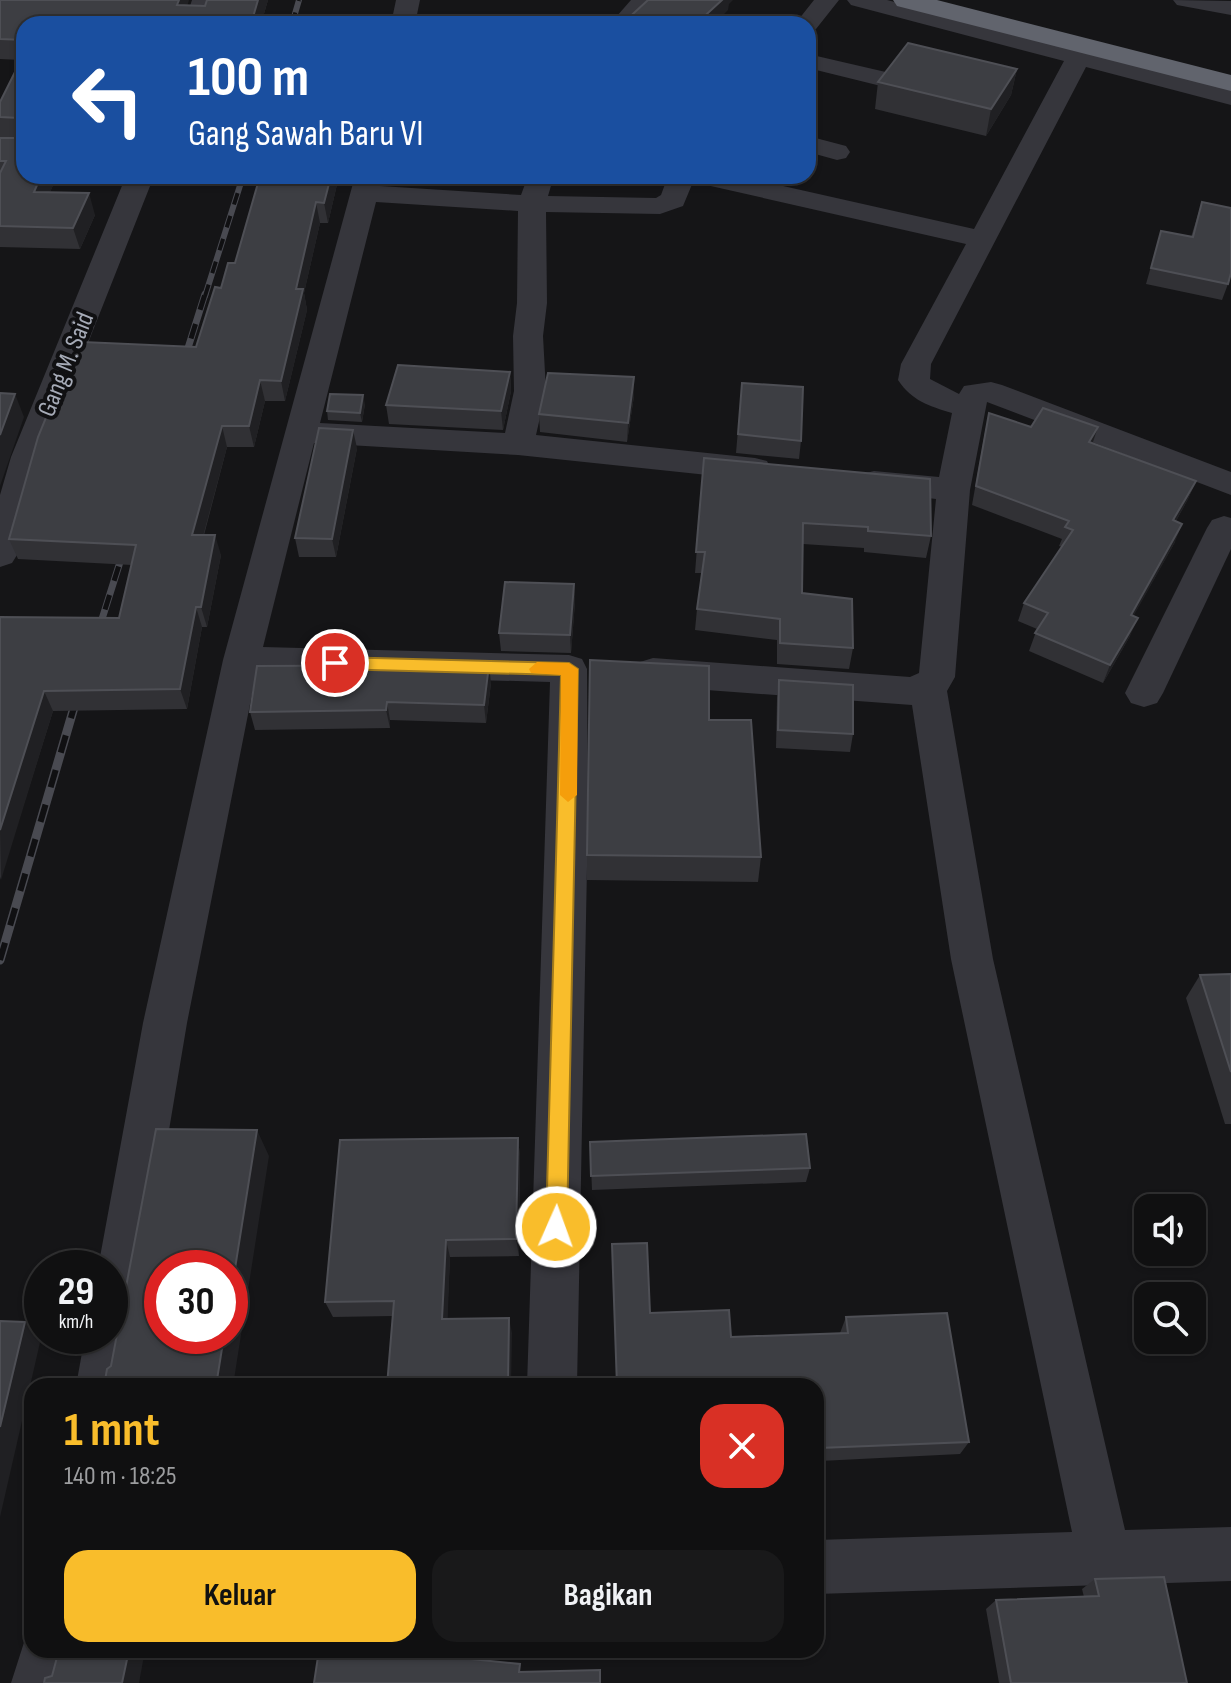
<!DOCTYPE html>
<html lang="id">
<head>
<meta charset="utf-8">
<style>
	:root { --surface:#101011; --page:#19191a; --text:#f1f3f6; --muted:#9c9d9f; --line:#303031; --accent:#f9bd2b }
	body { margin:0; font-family:"Sofia Sans Condensed",sans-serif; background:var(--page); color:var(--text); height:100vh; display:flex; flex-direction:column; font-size:30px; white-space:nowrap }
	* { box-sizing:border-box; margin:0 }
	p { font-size:26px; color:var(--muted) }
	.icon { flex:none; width:44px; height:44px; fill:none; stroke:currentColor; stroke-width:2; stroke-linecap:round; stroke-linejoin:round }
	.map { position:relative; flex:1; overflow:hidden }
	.details { position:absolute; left:24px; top:1378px; width:800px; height:280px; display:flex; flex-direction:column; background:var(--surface); border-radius:24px; box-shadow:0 2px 6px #0004,0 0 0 2px var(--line) }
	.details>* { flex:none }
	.hud { position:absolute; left:16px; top:16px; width:800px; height:168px; border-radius:24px; box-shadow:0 2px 6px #0004,0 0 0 2px var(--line); background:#1a4fa0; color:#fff; overflow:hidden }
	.buttons { position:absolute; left:1134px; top:1194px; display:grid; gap:16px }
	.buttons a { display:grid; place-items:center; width:72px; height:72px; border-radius:16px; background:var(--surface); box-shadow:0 2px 6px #0004,0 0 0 2px var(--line); font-size:40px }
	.speed { position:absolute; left:24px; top:1250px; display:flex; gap:16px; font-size:40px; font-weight:700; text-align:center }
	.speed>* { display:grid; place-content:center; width:104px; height:104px; border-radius:50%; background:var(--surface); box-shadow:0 2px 6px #0004,0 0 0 2px var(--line); line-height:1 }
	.speed small { font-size:20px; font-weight:400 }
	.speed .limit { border:12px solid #d22; background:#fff; color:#111 }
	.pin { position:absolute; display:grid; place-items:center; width:68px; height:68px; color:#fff; margin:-34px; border:4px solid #fff; border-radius:50%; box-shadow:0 2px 8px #0007 }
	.me { position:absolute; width:88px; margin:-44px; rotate:2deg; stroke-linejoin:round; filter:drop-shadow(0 0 6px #0008) }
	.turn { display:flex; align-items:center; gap:28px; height:168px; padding:0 40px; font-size:36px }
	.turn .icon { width:104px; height:104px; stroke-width:2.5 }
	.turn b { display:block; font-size:56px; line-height:68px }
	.round { display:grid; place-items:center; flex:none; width:84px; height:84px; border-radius:24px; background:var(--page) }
	.overview { display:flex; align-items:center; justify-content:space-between; height:136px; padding:0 40px }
	h1 { font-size:48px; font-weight:700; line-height:60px; color:var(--accent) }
	.button { display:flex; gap:16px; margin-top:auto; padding:16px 40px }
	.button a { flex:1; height:92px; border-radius:24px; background:var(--accent); color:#111; font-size:32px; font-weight:700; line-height:92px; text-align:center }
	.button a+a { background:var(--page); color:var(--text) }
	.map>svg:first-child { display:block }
</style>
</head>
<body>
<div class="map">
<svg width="1231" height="1683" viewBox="0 0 1231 1683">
	<rect width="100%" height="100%" fill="#151517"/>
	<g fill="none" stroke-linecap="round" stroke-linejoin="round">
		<g fill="#36363c" fill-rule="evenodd">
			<path d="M192 0H216L208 24H184Z"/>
			<path d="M396 0H420L415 24H391Z"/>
			<path d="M631 0H656L635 24H610Z"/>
			<path d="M814 0H839L816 29 808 31V24H795Z"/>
			<path d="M847 0H887L1231 89V105L1086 67 931 364 930 379 959 394 964 386 991 382 1002 385 1231 472V495L987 402 970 490 955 677 947 691 993 959 1125 1530 1231 1527V1581L816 1594V1540L1072 1532 951 959 912 705 653 686 640 682 635 672 640 662 653 658 910 677 919 673 936 499 862 490 857 482 862 474 874 471 939 477 952 413C929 406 912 401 898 380L901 364 966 244 693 182 683 206 660 214 546 212 547 303 543 336 546 391 536 435 755 458 767 461 771 469 767 477 755 480 518 455 314 443 263 647 569 655 582 659 587 669 588 815 577 1386H527L550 682 256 674 187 1023 126 1386H76L85 1336H110V1268H98L143 1023 223 660 355 176H383L380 186 521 195 528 176H550L553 179 548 196 656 198 661 195 668 176H739L974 229 1064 61 851 5ZM376 202 518 211 517 303 513 336 514 391 505 433 320 423Z"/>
			<path d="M1173 0 1231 1V15L1177 5Z"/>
			<path d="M808 54 890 73 894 78 890 83 881 86 808 68Z"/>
			<path d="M808 136 846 146 850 152 846 158 837 160 808 152Z"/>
			<path d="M126 176H154L43 457 17 555 12 563 0 567V495L11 457Z"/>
			<path d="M1224 516 1231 518V549L1163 693 1157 703 1144 707 1131 703 1125 693 1207 528 1212 520Z"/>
			<path d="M32 1629V1650H76L67 1683H11L28 1630Z"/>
		</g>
		<path fill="#61646d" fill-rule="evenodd" d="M893 0H937L1231 75V91L897 6Z"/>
		<g stroke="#494a51" stroke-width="6">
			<g id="rail-far2">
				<path d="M292 24 299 0"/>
				<path d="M205 296 243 176"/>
			</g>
		</g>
		<g stroke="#494a51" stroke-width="7">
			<g id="rail-far1">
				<path d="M182 367 205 294"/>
				<path d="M96 638 126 543"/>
			</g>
		</g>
		<g stroke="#494a51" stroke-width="9">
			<path id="rail" d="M0 960 80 687"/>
		</g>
		<use href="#rail-far2" stroke="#101012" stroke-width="4" stroke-dasharray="12" stroke-linecap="butt"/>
		<use href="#rail-far1" stroke="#101012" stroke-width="5" stroke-dasharray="15" stroke-linecap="butt"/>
		<use href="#rail" stroke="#101012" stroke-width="6" stroke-dasharray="18" stroke-linecap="butt"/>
	</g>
	<g fill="#313135">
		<path d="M0 0 205 6 207 0H268L261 24H24V176H57L50 192 95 215 80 249 0 247V102L21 60 0 59Z"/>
		<path d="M1017 69 1011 95 986 136 875 109 878 82Z"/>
		<path d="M255 176H339L328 223H320L304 293 307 310 285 401H265L254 447H227L204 535 221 555 207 627H202L187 709 53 711 0 880V617L119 618 132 565 18 559 9 539 58 398 196 347 221 288 235 263 257 186Z"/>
		<path d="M1202 202 1228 284 1222 300 1146 284 1161 231 1191 237Z"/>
		<path d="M510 372 511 391 503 430 389 424 386 405Z"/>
		<path d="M634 377V396L627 442 540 432 539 414Z"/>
		<path d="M742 383 801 441 799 459 736 453Z"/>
		<path d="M365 404 362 422 328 420 327 411Z"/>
		<path d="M989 413 1031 427 1092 444 1196 481 1188 499 1176 521 1175 542 1133 616 1130 636 1103 683 1029 651 1037 629 1018 621 1024 603 1062 547 1059 546 1062 539 972 505 985 432Z"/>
		<path d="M357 448 336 557H299L295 538Z"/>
		<path d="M704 458 931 536 926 558 864 552V548L803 544 802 593 853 648 849 669 777 664V640L695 630 697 609 702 573H695Z"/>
		<path d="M574 584 575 602 571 653 501 651 499 633Z"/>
		<path d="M779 680 853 734 850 752 776 748 777 698Z"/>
		<path d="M491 683 486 723 390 720V728L255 730 250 712Z"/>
		<path d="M587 855 761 857 758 882 587 880Z"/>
		<path d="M1231 974V1124H1225L1186 998 1200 975Z"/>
		<path d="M518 1138 520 1157 519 1256 450 1257 447 1319 512 1333 392 1316 333 1317 325 1302Z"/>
		<path d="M590 1142 810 1168 806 1182 592 1190Z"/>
		<path d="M650 1313 731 1337 840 1333 846 1317 969 1442 960 1454 820 1461 824 1491 818 1502 816 1503V1386Z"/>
		<path d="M1095 1579 1187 1683H999L986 1609 996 1600 1084 1597 1082 1589Z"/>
	</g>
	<g fill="#202023">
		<path d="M179 0H189L182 24 177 5Z"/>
		<path d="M258 0H268L261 24H251Z"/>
		<path d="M722 0H733L729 4 728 10 714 24H696Z"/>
		<path d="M1017 69 1011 95 986 136 991 109Z"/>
		<path d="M41 176H57L41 213 34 192Z"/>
		<path d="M331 176H339L328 223 324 203Z"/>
		<path d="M89 193 95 215 80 249 73 228Z"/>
		<path d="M316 202 320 223 304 293 307 310 285 401 281 381 296 289Z"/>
		<path d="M510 372 511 391 503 430 501 411Z"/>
		<path d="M634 377V396L627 442 628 423Z"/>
		<path d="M260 380 265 401 254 447 249 426Z"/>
		<path d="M15 394 24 417 0 486V435Z"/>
		<path d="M363 395 365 404 362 422 360 413Z"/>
		<path d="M222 426 227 447 198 555 192 535Z"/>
		<path d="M1098 427 1092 445 1089 442Z"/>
		<path d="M353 430 357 448 336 557 332 539Z"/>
		<path d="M1196 481 1188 499 1166 539 1173 520Z"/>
		<path d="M1182 524 1175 542 1124 633 1131 615Z"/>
		<path d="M215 535 221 555 207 627 201 607Z"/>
		<path d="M574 584 575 602 571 653 570 635Z"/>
		<path d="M196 607 202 627 187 709 180 689Z"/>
		<path d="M1138 618 1130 636 1103 683 1110 665Z"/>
		<path d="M489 665 491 683 486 723 484 705Z"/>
		<path d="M44 691 53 711 1 880 0 830Z"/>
		<path d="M387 702 390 720V728L386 710Z"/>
		<path d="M257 1130 269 1156 233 1386H216L224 1336H230V1300Z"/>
		<path d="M518 1138 520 1157 519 1256 516 1239Z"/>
		<path d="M446 1240 450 1257 447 1335 442 1319Z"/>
		<path d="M509 1318 512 1333 511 1386H508Z"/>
		<path d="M25 1322 41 1338 0 1517V1427Z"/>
		<path d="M129 1650H145L139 1683H122Z"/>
	</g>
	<g fill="#3d3e43" stroke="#4e4f55" stroke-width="2">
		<path d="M0 0H179L177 5 205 6 207 0H258L251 24H24V40L0 39Z"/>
		<path d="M648 0H722L696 24H622Z"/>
		<path d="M908 43 1017 69 991 109 878 82Z"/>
		<path d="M24 54V176H41L34 192 89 193 73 228 0 226V173L6 161H0V138H19V118L0 117V102Z"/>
		<path d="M260 176H331L324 203 316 202 296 289H303L281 381 260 380 249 426H222L192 535H215L201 607H196L180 689 44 691 0 830V617L119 618 136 545 9 539 38 437 54 398H58L83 342 196 347 215 287 221 288 228 263H235Z"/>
		<path d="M1202 202 1231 208V273L1228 284 1151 268 1161 231 1193 237Z"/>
		<path d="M398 365 510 372 501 411 386 405Z"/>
		<path d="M548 373 634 377 628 423 539 414Z"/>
		<path d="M742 383 803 387 801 441 738 434Z"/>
		<path d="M0 393 15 394 0 435Z"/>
		<path d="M330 394 363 395 360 413 327 411Z"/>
		<path d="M1043 408 1098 427 1089 442 1196 481 1173 520 1182 524 1131 615 1138 618 1110 665 1035 633 1048 613 1024 603 1073 530 1065 527 1069 521 976 486 989 413 1031 427Z"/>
		<path d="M319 428 353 430 332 539 295 538Z"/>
		<path d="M704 458 930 479 931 536 868 531V527L803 523 802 593 852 599 853 648 780 643V619L697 609 705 552H696Z"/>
		<path d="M505 582 574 584 570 635 499 633Z"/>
		<path d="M590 660 709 666V720H751L761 857 587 855Z"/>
		<path d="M489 665 484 705 387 702 386 710 250 712 257 666Z"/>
		<path d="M779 680 853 685V734L778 730Z"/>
		<path d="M1231 974V1072L1200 975Z"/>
		<path d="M156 1129 257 1130 230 1300V1268H162V1336H224L216 1386H104L107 1369 111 1366Z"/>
		<path d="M806 1134 810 1168 591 1176 590 1142Z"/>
		<path d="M518 1138 516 1239 446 1240 442 1319 509 1318 508 1386H387L394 1301 325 1302 340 1140Z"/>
		<path d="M647 1243 650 1313 729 1310 731 1337 848 1333 846 1317 947 1313 969 1442 819 1448 824 1491H816V1386H617L612 1244Z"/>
		<path d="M0 1321 25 1322 0 1427Z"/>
		<path d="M1164 1577 1187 1683H1011L996 1600 1099 1596 1095 1579Z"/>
		<path d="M59 1650H129L122 1683H44L45 1678 52 1676Z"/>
		<path d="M319 1650H383L520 1664 519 1672 600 1670V1683H314Z"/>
	</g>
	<path fill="#f9bd2b" stroke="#a27b1c" stroke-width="2" d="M335 657 569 663 578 669 567 1227 564 1235 556 1238 549 1235 546 1227 561 675 335 669 326 663Z"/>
	<path fill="#f59e0b" d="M537 662 569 663 578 669 577 795 568 802 560 795 561 675 531 673 529 669Z"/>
	<g text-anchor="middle" stroke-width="8" stroke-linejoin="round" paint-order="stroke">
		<g font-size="26" fill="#a6abb7" stroke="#101012">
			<text transform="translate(65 364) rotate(-68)" y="9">Gang M. Said</text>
		</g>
	</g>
</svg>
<div class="buttons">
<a><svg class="icon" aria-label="sound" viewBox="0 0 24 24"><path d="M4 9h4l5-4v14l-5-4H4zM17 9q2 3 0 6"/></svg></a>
<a><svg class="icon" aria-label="search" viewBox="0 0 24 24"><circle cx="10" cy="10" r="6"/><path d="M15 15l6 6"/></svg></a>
</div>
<div class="speed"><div>29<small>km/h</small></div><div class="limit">30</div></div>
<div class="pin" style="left:335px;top:663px;background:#d93025"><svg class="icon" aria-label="arrive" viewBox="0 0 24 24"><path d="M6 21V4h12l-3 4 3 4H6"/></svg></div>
<svg class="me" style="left:556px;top:1227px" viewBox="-20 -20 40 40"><circle r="17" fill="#f9bd2b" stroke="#fff" stroke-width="3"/><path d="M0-11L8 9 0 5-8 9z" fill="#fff"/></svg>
<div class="hud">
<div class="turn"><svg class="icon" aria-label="left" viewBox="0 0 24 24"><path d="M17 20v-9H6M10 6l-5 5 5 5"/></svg><div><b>100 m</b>Gang Sawah Baru VI</div></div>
</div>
<section class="details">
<div class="overview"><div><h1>1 mnt</h1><p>140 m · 18:25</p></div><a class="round" style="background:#d93025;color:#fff"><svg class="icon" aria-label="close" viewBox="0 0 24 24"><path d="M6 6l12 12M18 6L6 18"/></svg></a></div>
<div class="button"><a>Keluar</a><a>Bagikan</a></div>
</section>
</div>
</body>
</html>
